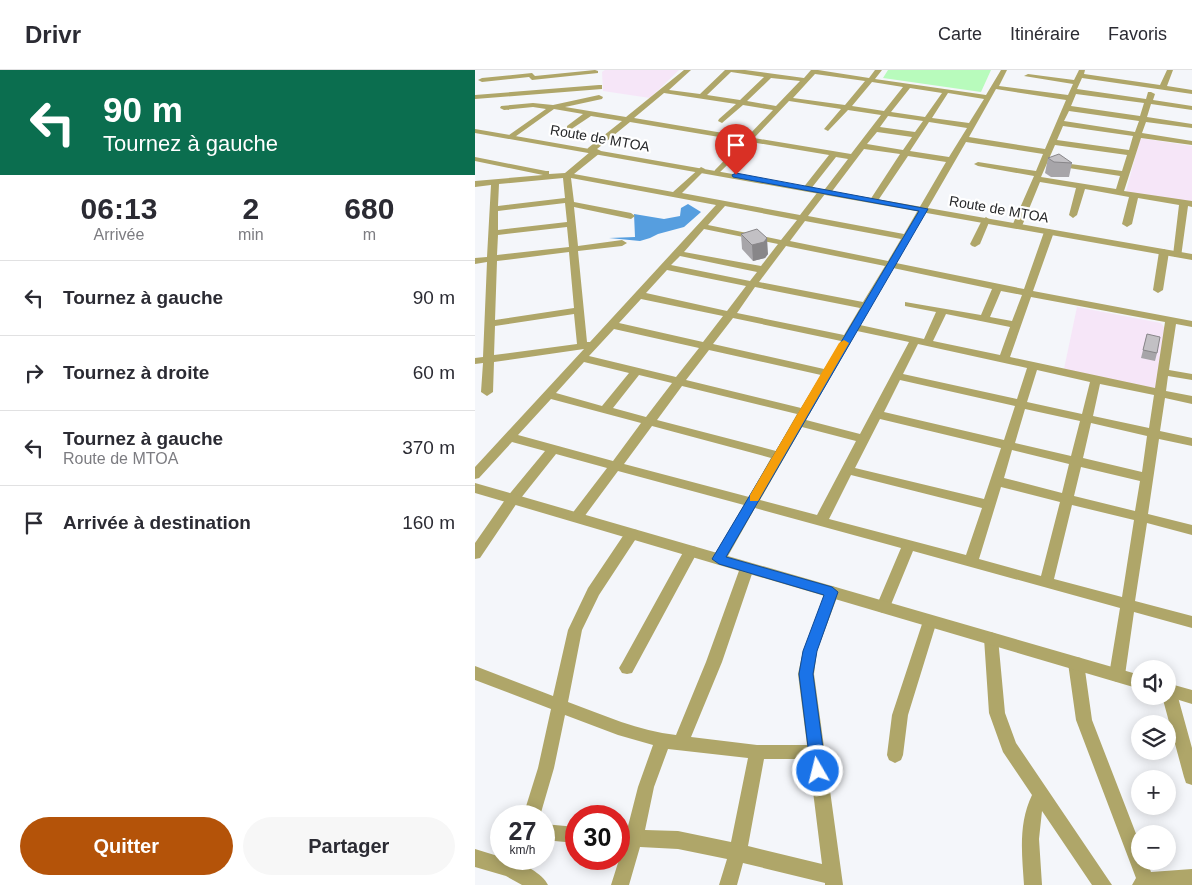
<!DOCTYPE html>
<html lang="fr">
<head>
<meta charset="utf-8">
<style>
	:root { --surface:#fff; --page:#f7f7f7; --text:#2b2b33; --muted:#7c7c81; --line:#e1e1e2; --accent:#b45309 }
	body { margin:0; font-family:Helvetica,sans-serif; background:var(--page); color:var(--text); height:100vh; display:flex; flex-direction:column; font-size:19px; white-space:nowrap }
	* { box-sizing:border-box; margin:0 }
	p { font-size:16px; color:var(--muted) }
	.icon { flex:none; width:28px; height:28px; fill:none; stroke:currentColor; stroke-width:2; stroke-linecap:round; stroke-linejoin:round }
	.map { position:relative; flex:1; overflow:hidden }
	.details { display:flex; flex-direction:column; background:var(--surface); width:475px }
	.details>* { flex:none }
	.banner { background:#0b6e4f; color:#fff; overflow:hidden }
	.controls { position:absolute; left:656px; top:590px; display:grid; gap:10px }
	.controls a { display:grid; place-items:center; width:45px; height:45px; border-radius:50%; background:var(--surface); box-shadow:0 2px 12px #0003; font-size:25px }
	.speed { position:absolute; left:15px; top:735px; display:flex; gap:10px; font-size:25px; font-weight:700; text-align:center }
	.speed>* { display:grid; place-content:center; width:65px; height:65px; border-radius:50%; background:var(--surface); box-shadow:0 2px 12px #0003; line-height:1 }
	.speed small { font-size:12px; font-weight:400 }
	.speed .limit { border:8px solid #d22; background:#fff; color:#111 }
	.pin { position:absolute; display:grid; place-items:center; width:42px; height:42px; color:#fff; margin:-51px -21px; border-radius:50% 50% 50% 0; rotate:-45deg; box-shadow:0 0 5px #0007 }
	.pin .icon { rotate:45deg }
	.me { position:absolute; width:55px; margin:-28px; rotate:352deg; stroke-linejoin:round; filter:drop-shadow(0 0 4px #0008) }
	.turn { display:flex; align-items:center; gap:18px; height:105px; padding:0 20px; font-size:22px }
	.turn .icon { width:65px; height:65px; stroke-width:2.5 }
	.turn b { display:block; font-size:35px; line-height:42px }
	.eta { display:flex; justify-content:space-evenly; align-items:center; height:85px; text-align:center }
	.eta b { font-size:30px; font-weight:800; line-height:35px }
	.action { display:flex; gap:10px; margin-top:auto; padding:10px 20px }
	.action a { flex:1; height:58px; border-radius:30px; background:var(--accent); color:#fff; font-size:20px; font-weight:800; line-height:58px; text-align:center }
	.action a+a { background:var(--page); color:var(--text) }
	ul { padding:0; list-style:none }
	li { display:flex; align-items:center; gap:15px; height:75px; padding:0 20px; border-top:1px solid var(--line) }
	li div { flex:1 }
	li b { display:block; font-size:19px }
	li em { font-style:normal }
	header { display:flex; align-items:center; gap:30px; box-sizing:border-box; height:70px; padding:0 25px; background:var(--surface); border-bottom:1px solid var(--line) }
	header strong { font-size:24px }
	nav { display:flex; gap:28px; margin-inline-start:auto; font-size:18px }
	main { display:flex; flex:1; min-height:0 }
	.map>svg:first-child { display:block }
</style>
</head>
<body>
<header>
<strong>Drivr</strong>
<nav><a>Carte</a><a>Itinéraire</a><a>Favoris</a></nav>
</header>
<main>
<section class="details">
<div class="banner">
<div class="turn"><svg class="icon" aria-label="left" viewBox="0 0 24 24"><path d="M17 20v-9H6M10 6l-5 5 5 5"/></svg><div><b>90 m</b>Tournez à gauche</div></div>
</div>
<div class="eta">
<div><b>06:13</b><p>Arrivée</p></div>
<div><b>2</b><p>min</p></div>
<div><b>680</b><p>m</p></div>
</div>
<ul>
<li><svg class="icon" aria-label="left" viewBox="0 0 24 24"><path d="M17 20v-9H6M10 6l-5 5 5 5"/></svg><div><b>Tournez à gauche</b></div><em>90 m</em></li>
<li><svg class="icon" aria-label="right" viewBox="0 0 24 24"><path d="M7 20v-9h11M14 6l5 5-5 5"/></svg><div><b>Tournez à droite</b></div><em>60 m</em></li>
<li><svg class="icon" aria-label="left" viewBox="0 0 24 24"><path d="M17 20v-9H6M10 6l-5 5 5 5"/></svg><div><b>Tournez à gauche</b><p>Route de MTOA</p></div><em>370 m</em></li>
<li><svg class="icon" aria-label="arrive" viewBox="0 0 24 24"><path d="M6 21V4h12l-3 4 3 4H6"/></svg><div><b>Arrivée à destination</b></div><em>160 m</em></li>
</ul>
<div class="action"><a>Quitter</a><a>Partager</a></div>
</section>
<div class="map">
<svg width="717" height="815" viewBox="0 0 717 815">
	<rect width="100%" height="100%" fill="#f4f6fa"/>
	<g fill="#f6e6f8">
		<path d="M130 0H204L175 28 128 21 127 2Z"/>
		<path d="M665 68 717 76V132L651 122Z"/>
		<path d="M602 237 686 253 691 260 683 319 589 299Z"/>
	</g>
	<path fill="#b8fbbc" d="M413 0H516L506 22 408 8Z"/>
	<path fill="#569edf" d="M213 134 226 142 209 157 183 164 175 168 165 171 134 168 160 167 159 144 189 149 205 146 206 138Z"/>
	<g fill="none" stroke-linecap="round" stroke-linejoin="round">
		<g fill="#afa669" fill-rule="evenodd">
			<path d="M120 0 123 1V3L57 10 54 7 7 12 3 10 7 8 57 3 60 6Z"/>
			<path d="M209 0H216L194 20 225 24 250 0H270L329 8 336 0H343L394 8 400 0H407L400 9 511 25 526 0H532L524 16 593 25 598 14 549 6 553 4 599 10 604 0H610L609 4 685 15 692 0H698L692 16 717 20V24L607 8 602 19 671 29 673 22H676L680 24 678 30 717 36V40L676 34 672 47 717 54V58L671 52 667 63 717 71V75L666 68 649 121 717 131V137L713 136 706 187H700L698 185 704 135 663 128 657 154 652 157 647 154 654 127 610 119 602 145 598 148 594 145 601 118 565 112 547 156 539 158 537 156 559 106 503 96 499 94 503 92 561 101 568 84 491 72 421 193 549 219 569 162 574 159 579 162 558 221 717 251V257L701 254 694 300 717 304V310L693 306 691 321 717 326V334L690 328 685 361 717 368V376L684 369 673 444 717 455V465L672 453 660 531 717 546V558L659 542 650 605 647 610 642 612 637 610 634 605 645 538 438 481 415 537 413 541 408 543 403 541 401 537 426 478 280 438 249 493H239L237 489 269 435 143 401 106 451H96L94 448 96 445 132 398 81 384 42 433 5 488 0 489V473L32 427 70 381 37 372 4 408 0 409V397L109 279 19 292 18 322 12 326 6 322 8 293 0 294V288L8 287 12 192 0 194V188L12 187 16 115 0 117V111L68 105 0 91V87L71 101H74V104L90 103 115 82 112 80 113 78 147 51 116 46 95 60H92V56L108 44 79 39 37 69H34V65L71 39 58 37 29 40 25 38 26 36 58 33 78 35 124 25 128 27 127 29 90 37 151 47ZM256 2 289 7 265 30 232 25ZM340 4 390 11 370 35 318 28ZM296 8 325 11 301 36 272 31ZM397 12 428 17 409 41 377 36ZM435 18 467 23 450 47 416 42ZM521 19 591 30 570 79 494 67ZM189 23 261 34 244 49 243 51 247 53 268 35 298 40 272 67 159 48ZM473 23 509 29 494 53 457 48ZM601 24 669 33 665 46 596 36ZM314 31 366 39 349 59 353 61 373 40 406 45 376 84 279 68ZM594 41 664 51 660 62 589 51ZM413 46 448 51 440 62 405 57ZM155 52 268 71 240 100 239 102 243 104 276 72 354 85 328 118 332 121 335 120 361 87 373 89 350 119H345L325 145 207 123 229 101 230 99 226 97 198 122 99 104 125 83 126 81 122 79ZM454 52 492 58 474 87 435 81ZM588 56 658 66 654 80 582 70ZM402 62 437 67 428 80 392 74ZM580 75 652 85 647 101 581 92 577 94 581 96 645 106 641 119 566 107ZM389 79 425 84 395 130 399 133 402 132 433 86 471 92 429 164 333 146 350 124H355ZM88 108 90 128 23 136 24 114ZM96 108 241 135 115 272H112L103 181 147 176 152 173 147 170 103 176 99 137 156 149 160 146 156 143 99 132ZM90 133 92 152 23 160V141ZM250 136 322 150 306 170 233 155ZM330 151 426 169 413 191 315 171ZM92 157 94 177 22 185 23 165ZM229 159 303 174 286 196 209 182ZM311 176 410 196 388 232 284 212ZM94 182 99 238 20 250 22 191ZM205 186 282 202 275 211 196 195ZM418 198 517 219 506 245 430 232V236L461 242 449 269 385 255ZM192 200 271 216 252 241 171 223ZM280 217 385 238 369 265 262 243ZM526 221 547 225 537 251 515 247ZM556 227 690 252 680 318 535 287ZM166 229 248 246 228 272 144 253ZM99 244 102 274 19 285 20 256ZM471 244 535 257 525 285 458 271ZM258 248 366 271 349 299 238 274ZM139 259 224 278 201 307 114 286ZM382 261 434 272 385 364 331 350ZM443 274 552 298 542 329 428 304ZM234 280 346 305 326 338 211 310ZM109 292 154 303 127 336 81 323ZM562 300 615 312 607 344 552 332ZM164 305 197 313 171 347 138 338ZM425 310 540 336 529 370 409 342ZM625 314 679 325 674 358 618 346ZM207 316 322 344 301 381 182 350ZM76 329 166 353 138 391 43 365ZM550 339 605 351 596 386 540 373ZM405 349 526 378 509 429 380 398ZM616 353 672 366 667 402 608 388ZM177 356 296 388 274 427 149 394ZM327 357 381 371 342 445 285 430ZM537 380 594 394 587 423 529 408ZM606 397 665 411 660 441 599 426ZM376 405 507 438 491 485 354 449ZM526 417 585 432 566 506 504 489ZM597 435 659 450 647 527 579 509Z"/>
			<path d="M124 15H127V19L0 29V25Z"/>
			<path d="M511 147 515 150 505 174 500 177 497 176 495 174 507 150Z"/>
			<path d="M689 179 694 182 688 220 683 223 678 220 684 182Z"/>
			<path d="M157 459 162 460 164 464 124 525 107 560 93 632C128 645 164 661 201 665L231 592 265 498 267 494 272 493 277 494 279 498 247 592 216 667 282 675H332L323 604 328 581 352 518 357 516 362 518 364 522 342 581 339 604 368 815H350V813L268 793 262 815H244L252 789 203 779 165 777 154 815H136L148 777 144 776V760H152L163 717 178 675 143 665 90 645 79 698 65 746H48L63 698 76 639 0 610V596L78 626 93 560 113 518 152 460ZM193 679 273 688 256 772 203 761 170 760 179 717ZM289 689H334L347 794 273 776Z"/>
			<path d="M216 476 221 477 223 481 157 603 152 604 147 603 144 598 147 593 211 477Z"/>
			<path d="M455 545 460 547 462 551 433 645 428 685 426 690 420 693 414 690 412 685 417 645 448 551 450 547Z"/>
			<path d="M516 562 521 564 523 568 530 643 541 673 637 815H617L567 741 564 769 567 815H549C547 784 543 754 557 725L528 682 514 643 509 568 511 564Z"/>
			<path d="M601 587 606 588 609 593 617 650 665 774V791H672L676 802 717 799V815H657L661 808 601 650 593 593 596 588Z"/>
			<path d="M692 613 698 615 701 620 717 678V715L711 713 709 707 687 626H692Z"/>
			<path d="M69 754 101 757V773L69 770Z"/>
			<path d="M0 779 26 787V789C41 789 67 802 73 815H47L31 806 0 797Z"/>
		</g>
		<g fill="#afa669" fill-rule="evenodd">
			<path d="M0 59 717 184V190L0 63Z"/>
			<path d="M0 413 665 605V619L0 423Z"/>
			<path d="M692 613 717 620V634L691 626H692Z"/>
		</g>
	</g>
	<g fill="#a7a5a9">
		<path d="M573 88 597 93 594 107H576L570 103Z"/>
		<path d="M266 164 293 184 290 188 278 191 267 179Z"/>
		<path d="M672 264 682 283 680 291 666 288Z"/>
	</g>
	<path fill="#888689" d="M292 168 293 184 290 188 278 191 277 175Z"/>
	<g fill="#c2c0c4" stroke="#888689">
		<path d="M584 84 597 93 579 92 573 88Z"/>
		<path d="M282 159 292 168 289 172 277 175 266 164Z"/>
		<path d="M672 264 685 267 682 283 668 280Z"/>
	</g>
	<path fill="#1a73e8" stroke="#114b97" d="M261 103 453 139 251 487 357 517 363 522 342 581 338 604 351 701 349 706 343 708 338 706 336 701 324 604 328 581 349 525 244 494 237 489 444 141 258 107 257 105Z"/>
	<path fill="#f59e0b" d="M369 270 374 273 283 431H275V425L364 273Z"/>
	<g text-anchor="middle" stroke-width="4.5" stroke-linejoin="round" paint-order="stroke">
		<g font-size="14" fill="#27282a" stroke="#fff">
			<text transform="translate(125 68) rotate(10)" y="5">Route de MTOA</text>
			<text transform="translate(524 139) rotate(10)" y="5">Route de MTOA</text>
		</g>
	</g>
</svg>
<div class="controls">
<a><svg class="icon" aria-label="sound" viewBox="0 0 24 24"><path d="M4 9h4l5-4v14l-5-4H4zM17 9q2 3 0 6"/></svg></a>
<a><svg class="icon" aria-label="layers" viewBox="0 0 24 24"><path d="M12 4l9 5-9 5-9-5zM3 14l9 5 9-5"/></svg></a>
<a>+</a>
<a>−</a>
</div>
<div class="speed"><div>27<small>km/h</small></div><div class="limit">30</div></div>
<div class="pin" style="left:261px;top:105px;background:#d93025"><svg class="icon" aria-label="arrive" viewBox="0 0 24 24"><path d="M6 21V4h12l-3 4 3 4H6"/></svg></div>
<svg class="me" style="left:343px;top:701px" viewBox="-20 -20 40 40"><circle r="17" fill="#1a73e8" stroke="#fff" stroke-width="3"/><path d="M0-11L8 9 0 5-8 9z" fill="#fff"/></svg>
</div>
</main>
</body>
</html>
